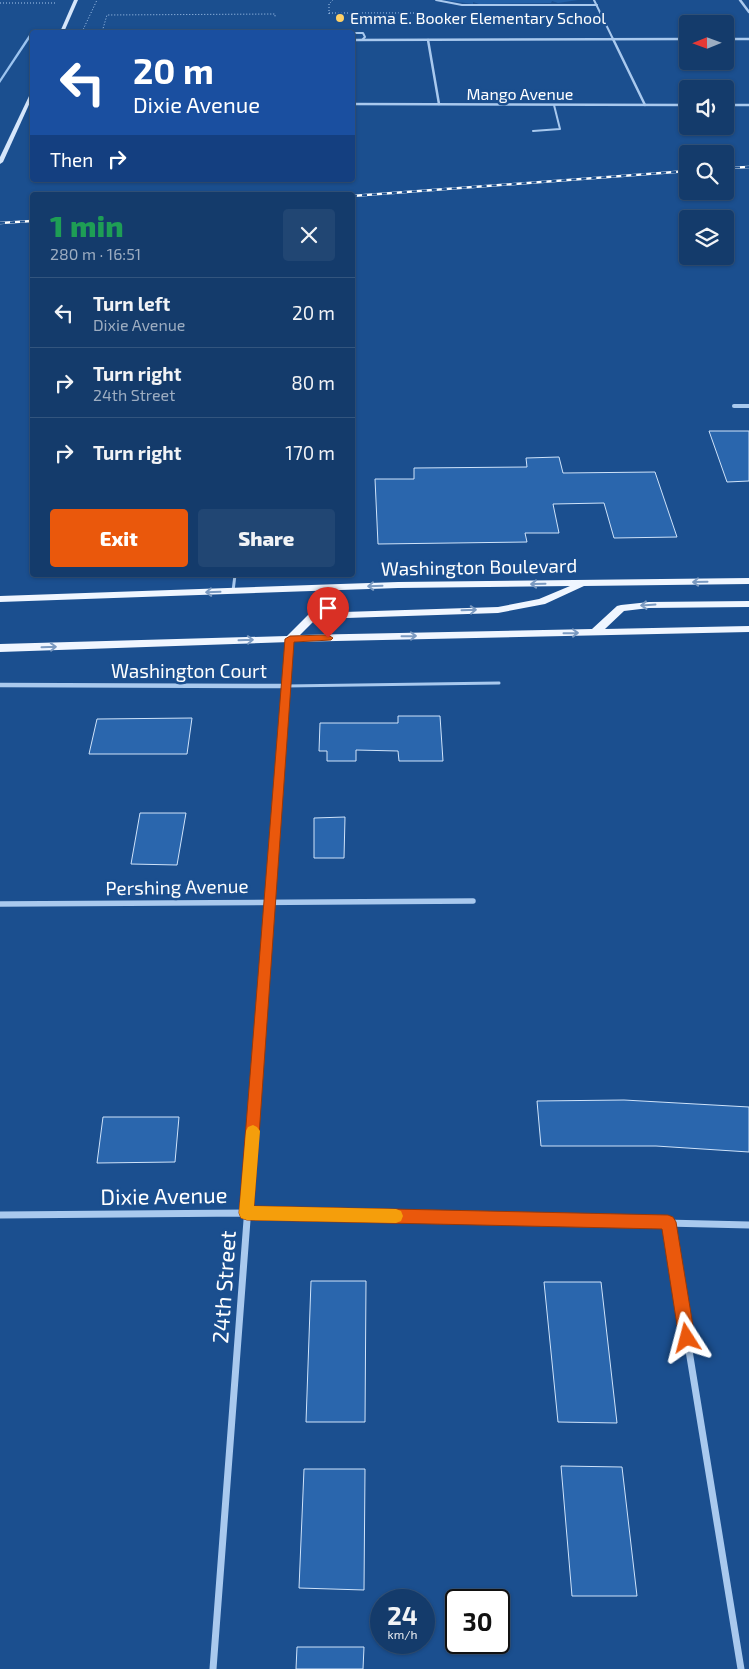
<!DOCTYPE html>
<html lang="en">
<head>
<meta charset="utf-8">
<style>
	:root { --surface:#143b6b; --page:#214673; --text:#f1f3f6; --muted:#9dadc1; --line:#33557e; --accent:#ea580c }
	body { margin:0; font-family:"Exo 2",sans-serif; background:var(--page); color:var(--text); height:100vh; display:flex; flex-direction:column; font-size:19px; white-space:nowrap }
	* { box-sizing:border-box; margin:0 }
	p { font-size:16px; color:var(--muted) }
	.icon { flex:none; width:28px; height:28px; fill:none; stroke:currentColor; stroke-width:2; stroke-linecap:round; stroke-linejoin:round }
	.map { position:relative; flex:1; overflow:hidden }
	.details { position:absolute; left:30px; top:192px; width:325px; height:385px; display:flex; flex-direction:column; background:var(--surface); border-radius:5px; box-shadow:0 1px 4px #0004,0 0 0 1px var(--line) }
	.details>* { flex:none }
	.guide { position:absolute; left:30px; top:30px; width:325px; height:152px; border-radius:5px; box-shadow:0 1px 4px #0004,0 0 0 1px var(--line); background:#1a4fa0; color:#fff; overflow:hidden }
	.needle { width:32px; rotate:269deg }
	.buttons { position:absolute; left:679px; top:15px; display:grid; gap:10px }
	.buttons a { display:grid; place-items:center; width:55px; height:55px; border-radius:5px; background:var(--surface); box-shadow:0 1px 4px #0004,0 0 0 1px var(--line); font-size:25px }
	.speed { position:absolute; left:370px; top:1589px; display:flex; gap:10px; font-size:25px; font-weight:700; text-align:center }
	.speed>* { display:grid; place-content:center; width:65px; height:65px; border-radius:50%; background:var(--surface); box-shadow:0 1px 4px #0004,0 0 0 1px var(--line); line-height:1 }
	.speed small { font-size:12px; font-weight:400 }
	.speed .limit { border:2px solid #111; border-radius:8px; background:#fff; color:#111 }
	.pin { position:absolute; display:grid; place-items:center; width:42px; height:42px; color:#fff; margin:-51px -21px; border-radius:50% 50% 50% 0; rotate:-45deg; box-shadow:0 0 5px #0007 }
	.pin .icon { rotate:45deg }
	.me { position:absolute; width:55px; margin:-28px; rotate:351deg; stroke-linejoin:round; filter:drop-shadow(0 0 4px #0008) }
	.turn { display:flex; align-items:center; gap:18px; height:105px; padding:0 20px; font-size:22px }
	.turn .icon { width:65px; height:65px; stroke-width:2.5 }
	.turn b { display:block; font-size:35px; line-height:42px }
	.then { display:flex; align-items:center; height:48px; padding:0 20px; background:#0003; gap:10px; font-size:19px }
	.round { display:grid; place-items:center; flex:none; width:52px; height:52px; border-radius:5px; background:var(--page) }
	.head { display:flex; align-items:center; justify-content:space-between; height:85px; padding:0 20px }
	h1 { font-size:30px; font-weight:800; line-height:38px; color:#1e9e55 }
	.button { display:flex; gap:10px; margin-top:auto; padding:10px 20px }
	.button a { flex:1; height:58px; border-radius:5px; background:var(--accent); color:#fff; font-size:20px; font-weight:800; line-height:58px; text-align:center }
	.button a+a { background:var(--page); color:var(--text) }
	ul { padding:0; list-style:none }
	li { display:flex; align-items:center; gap:15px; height:70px; padding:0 20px; border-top:1px solid var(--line) }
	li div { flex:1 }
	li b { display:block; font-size:19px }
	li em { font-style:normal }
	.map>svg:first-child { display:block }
</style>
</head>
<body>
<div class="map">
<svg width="749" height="1669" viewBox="0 0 749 1669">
	<rect width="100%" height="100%" fill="#1b4f8f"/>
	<path fill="#2461a8" d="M443 0H578L558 3 552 1 551 3 479 4 473 2V4Z"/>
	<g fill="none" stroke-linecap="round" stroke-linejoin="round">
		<path fill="#9cc4f0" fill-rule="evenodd" d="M31 32H33L32 35 0 83V79Z"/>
	</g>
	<g fill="#2a66ad" stroke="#cfe3fa">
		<path d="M709 431H749V481L727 482Z"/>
		<path d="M559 457 563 473 655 472 677 537 614 538 604 503 553 504 559 533H525L527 542 378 544 375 479H414V468L527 467 526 458Z"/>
		<path d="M398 716H440L443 761H399L398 751 356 750V761H327V751H319L320 723H398Z"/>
		<path d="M192 718 187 754H89L97 719Z"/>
		<path d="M140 813H186L177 865 131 864Z"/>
		<path d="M345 817 344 858H314V818Z"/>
		<path d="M624 1100 749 1107V1152L656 1146H541L537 1101Z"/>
		<path d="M103 1117H179L175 1162 97 1163Z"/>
		<path d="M311 1281H366L365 1422H306Z"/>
		<path d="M544 1282H601L617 1423 558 1422Z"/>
		<path d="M561 1466 622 1467 637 1596H572Z"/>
		<path d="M304 1469H365L364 1590 299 1588Z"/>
		<path d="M297 1647H364L363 1669H296Z"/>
	</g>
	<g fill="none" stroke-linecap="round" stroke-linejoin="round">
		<g stroke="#a9c9ee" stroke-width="1" stroke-dasharray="1 2" stroke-linecap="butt">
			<path d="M0 3H57"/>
			<path d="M329 13H423L425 25"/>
			<path d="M329 14V4L333 0"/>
			<path d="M79 32H102L107 15 275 14V18"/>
			<path d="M82 32 97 0"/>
		</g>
		<g stroke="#a9c9ee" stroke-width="2">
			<path d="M436 0 462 5H597"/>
			<path d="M594 0 613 39"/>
			<path d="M230 32H347"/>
			<path d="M352 33H363L365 37 362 40"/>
			<path d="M533 131 560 129 554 105"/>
		</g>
		<g stroke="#a9c9ee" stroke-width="3">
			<path d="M233 591 235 575"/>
			<path d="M286 686 499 683"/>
		</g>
		<g stroke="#a9c9ee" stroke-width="2.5">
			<path d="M740 0 749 12"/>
			<path d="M613 39 645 105"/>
			<path d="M725 39H749"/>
			<path d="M352 40 688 39"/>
			<path d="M428 40 439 104"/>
			<path d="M352 104 688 105"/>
			<path d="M725 105H749"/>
		</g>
		<path stroke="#a9c9ee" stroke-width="4" d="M734 406H749"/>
		<g stroke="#a9c9ee" stroke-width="4.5">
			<path d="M0 685 286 686"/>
			<path d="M275 842 290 639"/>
		</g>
		<g stroke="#a9c9ee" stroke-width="5.5">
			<path d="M0 904 473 901"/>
			<path d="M247 1208 275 841"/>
		</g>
		<g stroke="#a9c9ee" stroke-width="7">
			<path d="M0 1215 247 1213 749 1225"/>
			<path d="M668 1222 741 1669"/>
			<path d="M213 1669 248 1207"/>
		</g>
		<g fill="#d6e6fa" fill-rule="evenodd">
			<path d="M74 0H78L64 32H60Z"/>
			<path d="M32 93V98L3 162 0 164V157L30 94Z"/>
		</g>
		<path fill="#f0f6ff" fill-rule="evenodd" d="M749 578V584L584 586 545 604 498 613 316 619 300 635 592 629 617 606 621 605 649 602 749 601V607L649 608 624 611 605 629 749 626V632L290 642 0 652V644L287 636 309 614 313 613 498 607 539 599 570 586 398 588 0 602V596L398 582Z"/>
		<g stroke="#fff" stroke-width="2.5">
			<g id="rail">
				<path d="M725 168 749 167"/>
				<path d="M352 196 688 171"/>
				<path d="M0 223 32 221"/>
			</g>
		</g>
		<use href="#rail" stroke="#1b4f8f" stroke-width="2" stroke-dasharray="5" stroke-linecap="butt"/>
	</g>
	<defs><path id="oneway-shaft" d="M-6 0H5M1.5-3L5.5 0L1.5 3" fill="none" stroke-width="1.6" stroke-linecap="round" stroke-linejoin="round" transform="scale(1.25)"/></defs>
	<g stroke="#7b9ac1">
		<use href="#oneway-shaft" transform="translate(700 582) rotate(179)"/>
		<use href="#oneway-shaft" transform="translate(538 584) rotate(179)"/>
		<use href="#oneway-shaft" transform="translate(375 586) rotate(178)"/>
		<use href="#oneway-shaft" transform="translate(213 592) rotate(178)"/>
		<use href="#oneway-shaft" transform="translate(648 605) rotate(176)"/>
		<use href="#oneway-shaft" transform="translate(469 610) rotate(-2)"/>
		<use href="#oneway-shaft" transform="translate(571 633) rotate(-1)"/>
		<use href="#oneway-shaft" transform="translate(409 636) rotate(-1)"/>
		<use href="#oneway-shaft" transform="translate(246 640) rotate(-2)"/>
		<use href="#oneway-shaft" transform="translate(49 647) rotate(-2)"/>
	</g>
	<path fill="#ea580c" stroke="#983908" d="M328 635 333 638 331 640 294 642 254 1206 668 1215 673 1217 676 1222 695 1338 693 1344 687 1346 682 1344 679 1338 662 1229 247 1220 241 1218 239 1213 285 639 290 636Z"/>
	<path fill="#f59e0b" d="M253 1125 257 1127 260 1131 254 1206 396 1209 401 1211 403 1216 401 1221 396 1223 247 1220 241 1218 239 1213 246 1131 248 1127Z"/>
	<circle fill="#ffd166" stroke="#1b4f8f" stroke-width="2" cx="340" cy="18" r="5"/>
	<g text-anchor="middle" stroke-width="5" stroke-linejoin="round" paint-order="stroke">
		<g font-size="16" fill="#fff" stroke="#1b4f8f" text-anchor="start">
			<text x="350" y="24">Emma E. Booker Elementary School</text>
		</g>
		<g font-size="16" fill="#fff" stroke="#1b4f8f">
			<text x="520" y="100">Mango Avenue</text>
		</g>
		<g font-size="19" fill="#fff" stroke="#1b4f8f">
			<text transform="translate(479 567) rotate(-1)" y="7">Washington Boulevard</text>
			<text x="189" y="678">Washington Court</text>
			<text transform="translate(177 887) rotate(-1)" y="7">Pershing Avenue</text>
		</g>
		<g font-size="22" fill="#fff" stroke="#1b4f8f">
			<text transform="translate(164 1196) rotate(-1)" y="8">Dixie Avenue</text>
			<text transform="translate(224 1287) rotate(-86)" y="8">24th Street</text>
		</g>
	</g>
</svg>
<div class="buttons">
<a><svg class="needle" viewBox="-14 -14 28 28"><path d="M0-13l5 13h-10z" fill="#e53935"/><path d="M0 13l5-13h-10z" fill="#9dadc1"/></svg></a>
<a><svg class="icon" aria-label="sound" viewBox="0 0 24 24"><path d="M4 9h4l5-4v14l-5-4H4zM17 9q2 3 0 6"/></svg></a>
<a><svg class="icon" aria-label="search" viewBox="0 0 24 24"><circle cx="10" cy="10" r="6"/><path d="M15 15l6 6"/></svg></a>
<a><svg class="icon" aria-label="layers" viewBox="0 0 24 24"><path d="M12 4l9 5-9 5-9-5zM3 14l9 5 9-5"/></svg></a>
</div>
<div class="speed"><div>24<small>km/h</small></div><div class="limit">30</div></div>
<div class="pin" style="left:328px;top:638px;background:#d93025"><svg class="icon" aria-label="arrive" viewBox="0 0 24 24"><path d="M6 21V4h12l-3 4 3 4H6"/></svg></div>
<svg class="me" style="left:687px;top:1338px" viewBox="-20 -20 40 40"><path d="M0-17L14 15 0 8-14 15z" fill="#ea580c" stroke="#fff" stroke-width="4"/></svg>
<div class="guide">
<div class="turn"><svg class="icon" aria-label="left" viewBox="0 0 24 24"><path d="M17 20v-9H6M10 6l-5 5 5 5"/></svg><div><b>20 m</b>Dixie Avenue</div></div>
<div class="then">Then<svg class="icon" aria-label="right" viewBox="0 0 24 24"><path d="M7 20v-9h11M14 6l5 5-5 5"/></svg></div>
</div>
<section class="details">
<div class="head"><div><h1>1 min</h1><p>280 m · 16:51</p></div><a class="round"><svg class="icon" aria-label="close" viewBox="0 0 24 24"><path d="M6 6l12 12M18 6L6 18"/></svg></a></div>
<ul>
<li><svg class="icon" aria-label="left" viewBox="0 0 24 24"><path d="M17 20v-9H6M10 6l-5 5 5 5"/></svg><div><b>Turn left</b><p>Dixie Avenue</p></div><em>20 m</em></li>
<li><svg class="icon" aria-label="right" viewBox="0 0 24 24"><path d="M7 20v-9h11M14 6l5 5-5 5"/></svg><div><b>Turn right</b><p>24th Street</p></div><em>80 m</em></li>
<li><svg class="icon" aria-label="right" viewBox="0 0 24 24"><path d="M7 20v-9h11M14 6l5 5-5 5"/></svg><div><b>Turn right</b></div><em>170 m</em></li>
</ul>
<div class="button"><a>Exit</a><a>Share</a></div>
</section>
</div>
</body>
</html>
